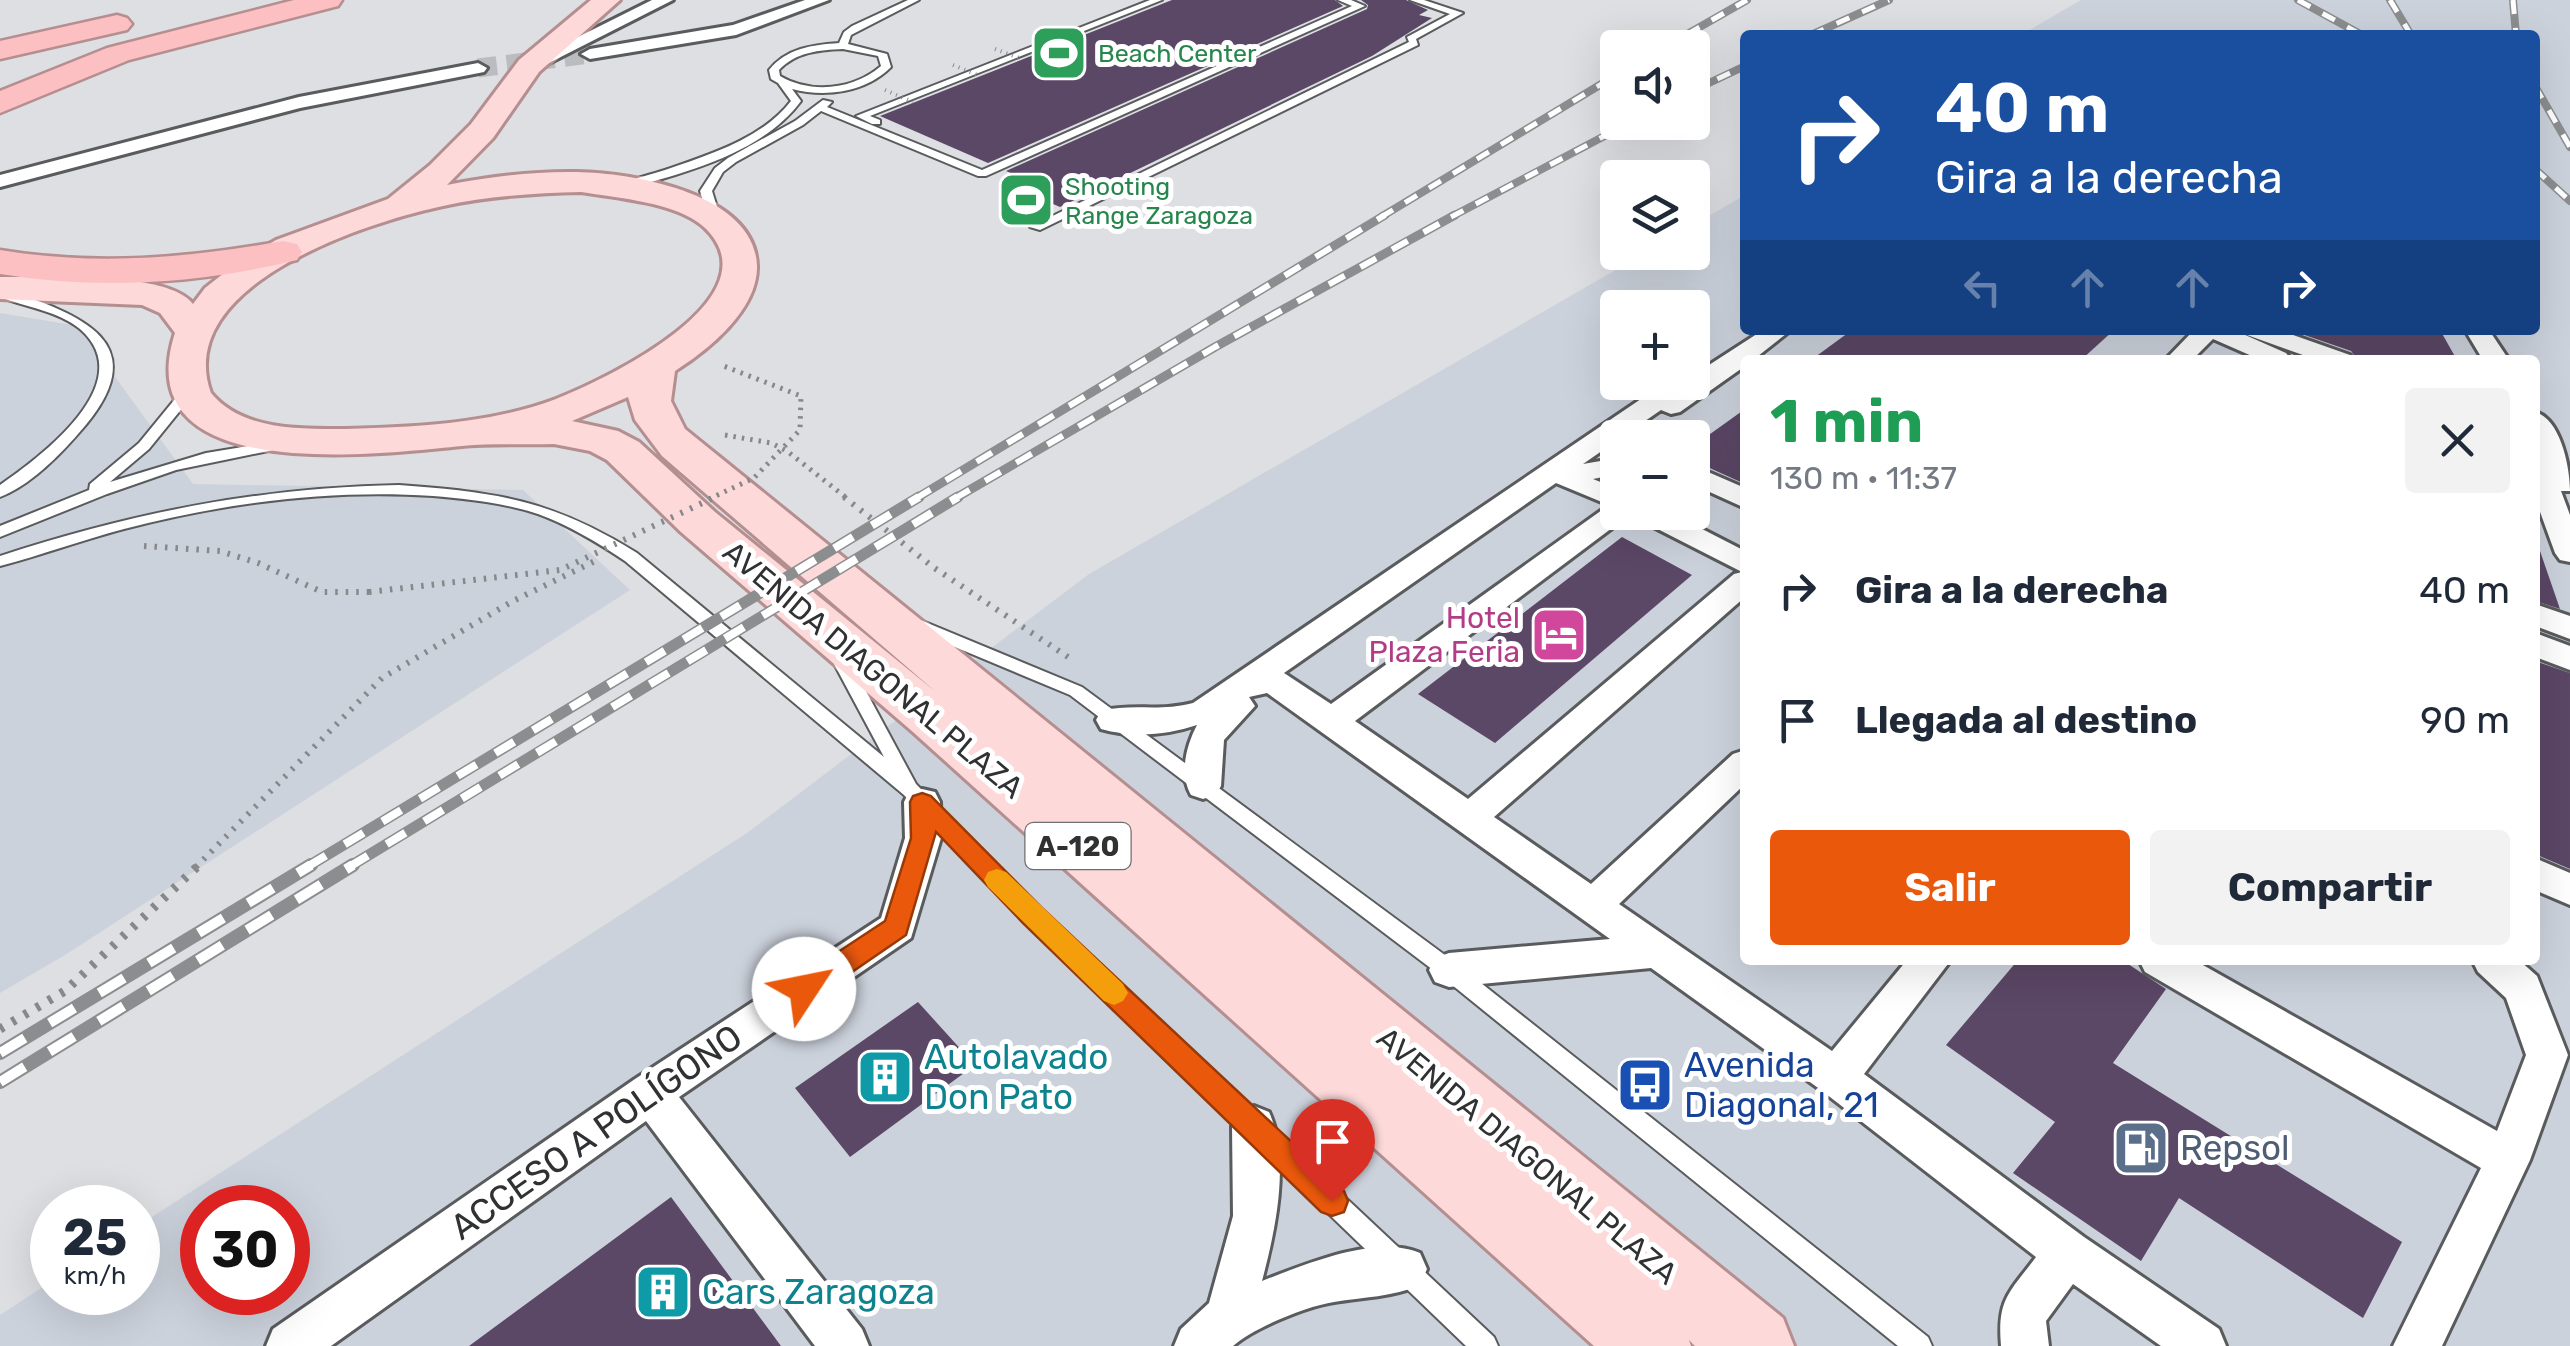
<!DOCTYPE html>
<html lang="es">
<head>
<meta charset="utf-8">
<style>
	:root { --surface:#fff; --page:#f2f2f3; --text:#1f2937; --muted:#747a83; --accent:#ea580c }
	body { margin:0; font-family:Rubik,sans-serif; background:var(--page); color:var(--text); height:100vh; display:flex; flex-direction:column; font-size:38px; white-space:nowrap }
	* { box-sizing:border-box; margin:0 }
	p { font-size:32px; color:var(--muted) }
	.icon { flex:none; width:55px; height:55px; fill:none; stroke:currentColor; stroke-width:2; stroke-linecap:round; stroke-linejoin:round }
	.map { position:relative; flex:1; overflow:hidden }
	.sheet { position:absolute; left:1740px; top:355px; width:800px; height:610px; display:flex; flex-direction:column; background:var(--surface); border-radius:10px; box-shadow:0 10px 40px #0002 }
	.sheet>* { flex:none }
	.hud { position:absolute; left:1740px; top:30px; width:800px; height:305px; border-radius:10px; box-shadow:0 10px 40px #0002; background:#1a4fa0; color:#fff; overflow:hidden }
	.buttons { position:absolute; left:1600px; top:30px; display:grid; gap:20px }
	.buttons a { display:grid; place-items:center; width:110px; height:110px; border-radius:10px; background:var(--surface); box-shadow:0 10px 40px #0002; font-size:50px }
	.speed { position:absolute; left:30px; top:1185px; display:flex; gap:20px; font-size:50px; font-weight:700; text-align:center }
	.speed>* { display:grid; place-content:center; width:130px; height:130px; border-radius:50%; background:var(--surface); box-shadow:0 10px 40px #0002; line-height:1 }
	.speed small { font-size:25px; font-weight:400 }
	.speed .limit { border:15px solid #d22; background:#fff; color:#111 }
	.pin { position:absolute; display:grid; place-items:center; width:85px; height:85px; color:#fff; margin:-102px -42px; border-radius:50% 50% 50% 0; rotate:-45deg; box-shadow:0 0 10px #0007 }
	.pin .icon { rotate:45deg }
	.me { position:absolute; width:110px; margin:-55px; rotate:56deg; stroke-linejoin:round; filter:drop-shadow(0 0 8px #0008) }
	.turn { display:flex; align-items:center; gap:35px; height:210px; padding:0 30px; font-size:45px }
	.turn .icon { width:130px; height:130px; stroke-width:2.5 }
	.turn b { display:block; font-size:70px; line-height:85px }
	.lanes { display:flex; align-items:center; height:95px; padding:0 30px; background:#0003; justify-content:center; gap:50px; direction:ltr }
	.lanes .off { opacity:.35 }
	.round { display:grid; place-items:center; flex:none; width:105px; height:105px; border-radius:10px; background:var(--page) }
	.head { display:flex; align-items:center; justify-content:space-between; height:170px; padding:0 30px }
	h1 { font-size:60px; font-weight:700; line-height:75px; color:#1e9e55 }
	.action { display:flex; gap:20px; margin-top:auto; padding:20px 30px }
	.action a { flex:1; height:115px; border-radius:10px; background:var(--accent); color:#fff; font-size:40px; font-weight:700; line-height:115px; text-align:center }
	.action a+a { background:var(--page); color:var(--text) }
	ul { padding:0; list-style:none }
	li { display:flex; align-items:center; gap:30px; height:130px; padding:0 30px }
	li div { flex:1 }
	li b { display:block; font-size:38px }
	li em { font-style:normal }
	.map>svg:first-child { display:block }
</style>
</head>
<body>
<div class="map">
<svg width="2570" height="1346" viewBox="0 0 2570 1346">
	<rect width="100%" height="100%" fill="#dddfe2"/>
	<g fill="#ccd2dc" fill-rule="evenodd">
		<path d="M2081 0H2570V1346H0V1315L52 1281V1292H138V1226L747 833 1089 574 1645 253 1692 252 1693 225 1745 195V330H2535V35H2021ZM1618 308H1692V382H1618ZM1745 360H2535V960H1745ZM1618 438H1692V512H1618ZM202 1208H288V1292H202Z"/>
		<path d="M0 313 78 326 193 484 523 490 630 590 65 955 0 993Z"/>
	</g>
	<g fill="#5b4766">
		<path d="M1172 0H1335L1343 6 988 163 880 116Z"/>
		<path d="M1361 0H1406L1428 10 1419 15 1432 18 1372 56 1060 207 1016 188 1031 181 1006 171 1367 9 1368 5Z"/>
		<path d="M1852 330H2114L2081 360H1811Z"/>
		<path d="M2290 330H2440L2457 360H2358L2351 351Z"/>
		<path d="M1745 409V484L1692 460V447Z"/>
		<path d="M1622 537 1692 575 1495 743 1418 694Z"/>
		<path d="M2540 551 2560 609 2535 601V552Z"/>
		<path d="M2535 661 2570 673V869L2535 854Z"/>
		<path d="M2018 960H2122L2166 989 2113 1063 2402 1242 2363 1318 2179 1198 2141 1261 2013 1173 2055 1122 1946 1045Z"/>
		<path d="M918 1002 975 1065 850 1157 795 1088Z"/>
		<path d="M671 1197 781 1346H469L571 1271Z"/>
	</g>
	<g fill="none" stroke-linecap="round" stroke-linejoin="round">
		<path stroke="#babcbf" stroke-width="19" stroke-dasharray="19 10" stroke-linecap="butt" d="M478 68 590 54"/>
		<g stroke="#595b5d" stroke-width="4">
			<g id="lane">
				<path d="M908 0H919L851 35 848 44 887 54 891 67C866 92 826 98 792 89L801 101C763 153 685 173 625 189L619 186C632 178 650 175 665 170 708 155 762 139 791 101L778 83 771 79 769 70C787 48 812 45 839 43L844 32 852 26ZM843 49 878 56 881 66C853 90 811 94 780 76L779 70C796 52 819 50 843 49Z"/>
				<path d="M1150 0H1162L870 116 880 120V124H872L856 116Z"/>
				<path d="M1338 0H1351L1365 6 986 176H978L821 111 803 125 736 162 723 172 712 191 717 207 728 222 726 224H718L705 208 700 191 715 168 728 158 795 121 823 100 832 102 827 107 982 170 1352 6Z"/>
				<path d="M1410 0H1424L1463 13 1416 39 1418 45 1040 230 1030 227 1409 42 1407 37 1450 14Z"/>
				<path d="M0 288C81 314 161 343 78 434 58 457 29 486 0 497V485C42 456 141 382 80 329 58 311 25 307 0 297Z"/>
				<path d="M189 387 196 391 149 449 110 482 206 453 278 441 285 445 278 449 176 470 107 494 0 537V526L89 490 90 484 139 443 184 388Z"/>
				<path d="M399 485C497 492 552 500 637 553L884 757 832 660 841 654 847 656 916 784 1039 910 1494 1337 1498 1346H1466L1025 922 904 795 625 561C598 543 569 525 538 514 505 503 468 499 433 496 330 489 224 503 124 529 82 540 42 555 0 566V556C135 512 258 488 399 485Z"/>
				<path d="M913 617 1082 687 1457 964 1928 1337 1932 1346H1898L1441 976 1070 695 907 627 905 623Z"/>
			</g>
		</g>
		<g stroke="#595b5d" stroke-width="6">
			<g id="street">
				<path d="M652 0H673L535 70 529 71 520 66Z"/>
				<path d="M805 0H829L736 35 590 59 581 54 590 49 733 25Z"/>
				<path d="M478 63 487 68 484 72 300 108 0 187V175L299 97Z"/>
				<path d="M1763 330H1791L1753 360H1745V366L1680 412 1671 414 1661 410 1583 464 1618 458V474L1593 479 1618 489V512H1669L1745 551V597L1494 817 1591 884 1733 754 1745 750V784L1619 904 1832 1051 1907 960H1951L1864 1074 2084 1237 2219 1329 2226 1346H2161L2073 1284 2046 1321 2049 1346H2001C1997 1299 2009 1293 2036 1257L1821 1090 1651 968 1449 987 1435 982 1429 970 1435 958 1449 953 1610 939 1267 693 1249 697 1255 706 1224 740 1221 786 1215 795 1203 799 1191 795C1179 774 1186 746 1197 725 1167 735 1133 738 1101 729L1096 720 1101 711C1131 703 1160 712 1193 703L1666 382H1692V376ZM1556 483 1609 505 1331 704 1284 673ZM1632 513 1636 518 1742 572 1734 574 1468 799 1355 721Z"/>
				<path d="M2194 330H2234L2286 353 2290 358 2261 360 2213 339 2192 360H2165Z"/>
				<path d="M2244 330H2279L2350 355 2354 360H2317L2247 335Z"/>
				<path d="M2465 330H2489L2509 360H2483Z"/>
				<path d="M2535 412C2561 419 2570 468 2570 491H2561L2570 515V562L2560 560 2555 553 2535 498Z"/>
				<path d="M1692 465 1745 488V508L1692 484Z"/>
				<path d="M2535 604 2570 616V639L2535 626Z"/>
				<path d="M2535 633 2570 646V670L2535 657Z"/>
				<path d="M922 789 935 792 940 802 941 838 911 938 679 1097 862 1329 869 1346H815L646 1121 331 1346H266L273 1329 635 1079 881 918 905 838 904 802 909 792Z"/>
				<path d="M2535 858 2570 873V905L2535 890Z"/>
				<path d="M2139 960H2194L2497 1131 2526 1055 2506 998 2478 972 2472 960H2519L2537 976 2568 1055 2530 1160 2442 1346H2393L2481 1168 2145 972Z"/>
				<path d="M1254 1106 1269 1112C1291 1160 1275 1232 1262 1281 1306 1264 1376 1234 1420 1253L1427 1269 1420 1285C1393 1297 1363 1297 1334 1302 1307 1306 1253 1328 1233 1346H1174L1181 1329 1209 1303 1233 1216 1232 1126 1239 1112Z"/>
			</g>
		</g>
		<g stroke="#b58e90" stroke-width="6">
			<path id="primary" d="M591 0H620L539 72 493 138 447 185C489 177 534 171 577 172 635 173 755 194 757 266 758 310 708 350 675 371L671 401 685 429 1783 1318 1794 1346H1695L1689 1340 1691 1346H1594L913 732 681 532 607 460 590 451 554 444C524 445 492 443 462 446 377 454 125 487 175 333L160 313 142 305 0 299V277C43 278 167 270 193 304L205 288 238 262 276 240 388 199 430 165 471 124 519 60ZM581 192C617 198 676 202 704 227 779 297 605 380 556 399 490 424 416 427 346 429 302 429 242 431 211 393 172 285 367 222 443 206 488 196 535 193 581 192ZM628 397 635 420 662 456 936 692 715 512 639 442 618 431 572 421Z"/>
		</g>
		<g stroke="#b58e90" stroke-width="5">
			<g id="highway">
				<path d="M294 0H342L338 6 129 60 0 113V91L107 48Z"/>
				<path d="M117 15 127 18 132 24 127 30 0 59V41Z"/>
				<path d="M283 241 297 244 302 252 297 260C199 284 99 290 0 274V250C96 266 188 258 283 241Z"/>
			</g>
		</g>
		<path stroke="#87888a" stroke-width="5" stroke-dasharray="2.5 6" stroke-linecap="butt" d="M725 435 771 443 787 451 848 499"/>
		<g stroke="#87888a" stroke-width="6" stroke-dasharray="2.5 8" stroke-linecap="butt">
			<path d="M844 497 933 567 1071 659"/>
			<path d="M144 546 220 551 258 563 322 592H369"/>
			<path d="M196 867 382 678 513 601 595 561"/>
		</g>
		<path stroke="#87888a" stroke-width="9" stroke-dasharray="4 10" stroke-linecap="butt" d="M0 1029 65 991 199 865"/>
		<use href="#lane" fill="#fff" fill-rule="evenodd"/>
		<use href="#street" fill="#fff" fill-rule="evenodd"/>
		<use href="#primary" fill="#fdd9da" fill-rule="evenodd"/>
		<use href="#highway" fill="#fcc0c2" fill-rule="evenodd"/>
		<g stroke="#8c8d8f" stroke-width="8">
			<g id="rail-far3">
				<path d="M2298 0 2362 35"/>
				<path d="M2390 0 2411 35"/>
				<path d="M2513 0 2516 35"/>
				<path d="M1811 35 1889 0"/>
				<path d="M1663 48 1747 0"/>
				<path d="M2535 86 2570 147"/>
				<path d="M1692 91 1745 66"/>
				<path d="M2535 169 2570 201"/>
				<path d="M1381 217 1618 74"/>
				<path d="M1451 217 1631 122"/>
			</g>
		</g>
		<g stroke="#8c8d8f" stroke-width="9">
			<g id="rail-far2">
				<path d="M915 499 1385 215"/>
				<path d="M954 499 1215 347 1455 215"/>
			</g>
		</g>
		<g stroke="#8c8d8f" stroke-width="11">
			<g id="rail-far1">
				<path d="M307 867 919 497"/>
				<path d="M349 867 958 497"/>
			</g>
		</g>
		<g stroke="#8c8d8f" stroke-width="14">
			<g id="rail">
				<path d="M0 1053 311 865"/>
				<path d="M0 1082 353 865"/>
			</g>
		</g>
		<use href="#rail-far3" stroke="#fff" stroke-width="5" stroke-dasharray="14" stroke-linecap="butt"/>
		<use href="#rail-far2" stroke="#fff" stroke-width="6" stroke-dasharray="18" stroke-linecap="butt"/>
		<use href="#rail-far1" stroke="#fff" stroke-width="8" stroke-dasharray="22" stroke-linecap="butt"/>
		<use href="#rail" stroke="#fff" stroke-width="10" stroke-dasharray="29" stroke-linecap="butt"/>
		<g stroke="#87888a" stroke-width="4" stroke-dasharray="1 5" stroke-linecap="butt">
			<path d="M1034 33 1062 43"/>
			<path d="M995 49 1022 59"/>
			<path d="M953 65 980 76"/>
			<path d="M885 90 913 102"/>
		</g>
		<path stroke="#87888a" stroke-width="5" stroke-dasharray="2.5 6" stroke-linecap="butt" d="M709 499 754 478 800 430 801 396 721 365"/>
		<path stroke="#87888a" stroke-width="6" stroke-dasharray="2.5 8" stroke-linecap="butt" d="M369 592 560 570 715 497"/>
	</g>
	<path fill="#ea580c" stroke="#983908" stroke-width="2.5" d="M922 793 931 796 1042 908 1344 1191 1348 1201 1344 1212 1332 1216 1321 1212 1023 923 936 832 906 935 814 998 804 1001 794 998 790 989 794 981 885 921 911 838 910 802 913 796Z"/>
	<path fill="#f59e0b" d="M997 869 1006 872 1123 984 1128 993 1123 1001 1114 1005 1104 1001 988 887 984 880 988 872Z"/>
	<defs>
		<g id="stadium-square" transform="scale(2.875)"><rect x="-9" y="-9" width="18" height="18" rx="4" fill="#2e9e5b" stroke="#fff"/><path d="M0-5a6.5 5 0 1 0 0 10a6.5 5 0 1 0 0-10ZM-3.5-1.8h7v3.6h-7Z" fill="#fff"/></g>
		<g id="hotel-square" transform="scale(2.875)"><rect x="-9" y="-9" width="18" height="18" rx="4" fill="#d1479c" stroke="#fff"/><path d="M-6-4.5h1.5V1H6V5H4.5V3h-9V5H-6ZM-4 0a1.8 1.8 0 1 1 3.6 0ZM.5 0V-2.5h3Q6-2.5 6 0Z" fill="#fff"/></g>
		<g id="building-square" transform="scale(2.875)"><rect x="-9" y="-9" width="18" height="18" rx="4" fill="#0f9aa8" stroke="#fff"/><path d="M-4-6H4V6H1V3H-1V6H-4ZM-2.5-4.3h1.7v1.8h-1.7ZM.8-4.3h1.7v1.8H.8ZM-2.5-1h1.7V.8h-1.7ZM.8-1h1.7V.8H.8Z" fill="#fff"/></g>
		<g id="bus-square" transform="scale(2.875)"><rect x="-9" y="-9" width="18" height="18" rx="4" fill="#1a4fb4" stroke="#fff"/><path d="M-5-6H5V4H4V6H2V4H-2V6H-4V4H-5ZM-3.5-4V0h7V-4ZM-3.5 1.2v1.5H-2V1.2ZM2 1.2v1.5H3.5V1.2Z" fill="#fff"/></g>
		<g id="fuel-square" transform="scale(2.875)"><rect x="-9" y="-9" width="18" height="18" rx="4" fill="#5c6f8a" stroke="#fff"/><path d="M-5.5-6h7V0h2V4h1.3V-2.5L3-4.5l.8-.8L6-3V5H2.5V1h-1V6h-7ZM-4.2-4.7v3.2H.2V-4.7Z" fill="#fff"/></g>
	</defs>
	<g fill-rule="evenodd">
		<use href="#stadium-square" x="1059" y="53"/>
		<use href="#stadium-square" x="1026" y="200"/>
		<use href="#hotel-square" x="1559" y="635"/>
		<use href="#building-square" x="885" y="1077"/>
		<use href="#bus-square" x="1645" y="1085"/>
		<use href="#fuel-square" x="2141" y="1148"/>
		<use href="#building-square" x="663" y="1292"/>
	</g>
	<g text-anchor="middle" stroke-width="10" stroke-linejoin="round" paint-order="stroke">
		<g font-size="25" fill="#27864d" stroke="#fff" text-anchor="start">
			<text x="1098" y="62">Beach Center</text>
			<text x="1065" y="195">Shooting<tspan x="1065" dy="29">Range Zaragoza</tspan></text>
		</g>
		<rect fill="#fff" stroke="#6e6f70" stroke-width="2.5" x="1025.5" y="823" width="105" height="46" rx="8"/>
		<g font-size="28" font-weight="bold" fill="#303132">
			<text x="1078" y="856">A-120</text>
		</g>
		<g font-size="30" fill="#b23c85" stroke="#fff" text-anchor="end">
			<text x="1520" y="628">Hotel<tspan x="1520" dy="34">Plaza Feria</tspan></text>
		</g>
		<g font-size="30" fill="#303132" stroke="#fff">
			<text transform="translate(873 670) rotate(40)" y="10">AVENIDA DIAGONAL PLAZA</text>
			<text transform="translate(1527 1156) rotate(40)" y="10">AVENIDA DIAGONAL PLAZA</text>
		</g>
		<g font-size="35" fill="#0d838f" stroke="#fff" text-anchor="start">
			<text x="924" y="1069">Autolavado<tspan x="924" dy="40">Don Pato</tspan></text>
			<text x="702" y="1304">Cars Zaragoza</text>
		</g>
		<g font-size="35" fill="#164399" stroke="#fff" text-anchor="start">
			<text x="1684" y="1077">Avenida<tspan x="1684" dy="40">Diagonal, 21</tspan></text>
		</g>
		<g font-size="35" fill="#303132" stroke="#fff">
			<text transform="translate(596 1132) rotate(-35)" y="12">ACCESO A POLÍGONO</text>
		</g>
		<g font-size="35" fill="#4e5e75" stroke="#fff" text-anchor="start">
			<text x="2180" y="1160">Repsol</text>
		</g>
	</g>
</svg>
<div class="buttons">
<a><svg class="icon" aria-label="sound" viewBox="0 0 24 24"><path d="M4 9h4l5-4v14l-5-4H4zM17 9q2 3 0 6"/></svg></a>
<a><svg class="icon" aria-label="layers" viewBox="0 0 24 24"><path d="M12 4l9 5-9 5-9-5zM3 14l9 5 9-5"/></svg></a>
<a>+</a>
<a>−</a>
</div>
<div class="speed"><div>25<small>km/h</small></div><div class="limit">30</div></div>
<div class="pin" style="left:1332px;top:1201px;background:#d93025"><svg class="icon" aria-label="arrive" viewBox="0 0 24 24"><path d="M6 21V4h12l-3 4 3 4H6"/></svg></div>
<svg class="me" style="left:804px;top:989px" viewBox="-20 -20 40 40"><circle r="19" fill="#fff"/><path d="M0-13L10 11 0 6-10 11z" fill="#ea580c"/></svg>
<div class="hud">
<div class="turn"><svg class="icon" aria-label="right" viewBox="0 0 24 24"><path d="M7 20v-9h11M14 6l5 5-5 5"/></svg><div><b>40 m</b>Gira a la derecha</div></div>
<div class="lanes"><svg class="icon off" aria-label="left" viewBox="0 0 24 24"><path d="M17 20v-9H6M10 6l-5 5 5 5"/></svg><svg class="icon off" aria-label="ahead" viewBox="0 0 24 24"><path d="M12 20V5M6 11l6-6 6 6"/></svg><svg class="icon off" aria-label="ahead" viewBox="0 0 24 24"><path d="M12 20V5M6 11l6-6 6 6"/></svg><svg class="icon" aria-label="right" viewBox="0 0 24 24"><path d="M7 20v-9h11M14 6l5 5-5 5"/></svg></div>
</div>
<section class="sheet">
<div class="head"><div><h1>1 min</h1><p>130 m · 11:37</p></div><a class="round"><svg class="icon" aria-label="close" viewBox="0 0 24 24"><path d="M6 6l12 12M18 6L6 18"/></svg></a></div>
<ul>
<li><svg class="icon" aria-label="right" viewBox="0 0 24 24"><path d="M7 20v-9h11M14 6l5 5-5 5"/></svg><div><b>Gira a la derecha</b></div><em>40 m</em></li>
<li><svg class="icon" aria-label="arrive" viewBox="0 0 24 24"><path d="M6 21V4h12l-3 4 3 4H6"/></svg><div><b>Llegada al destino</b></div><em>90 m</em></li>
</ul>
<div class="action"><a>Salir</a><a>Compartir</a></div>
</section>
</div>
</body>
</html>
